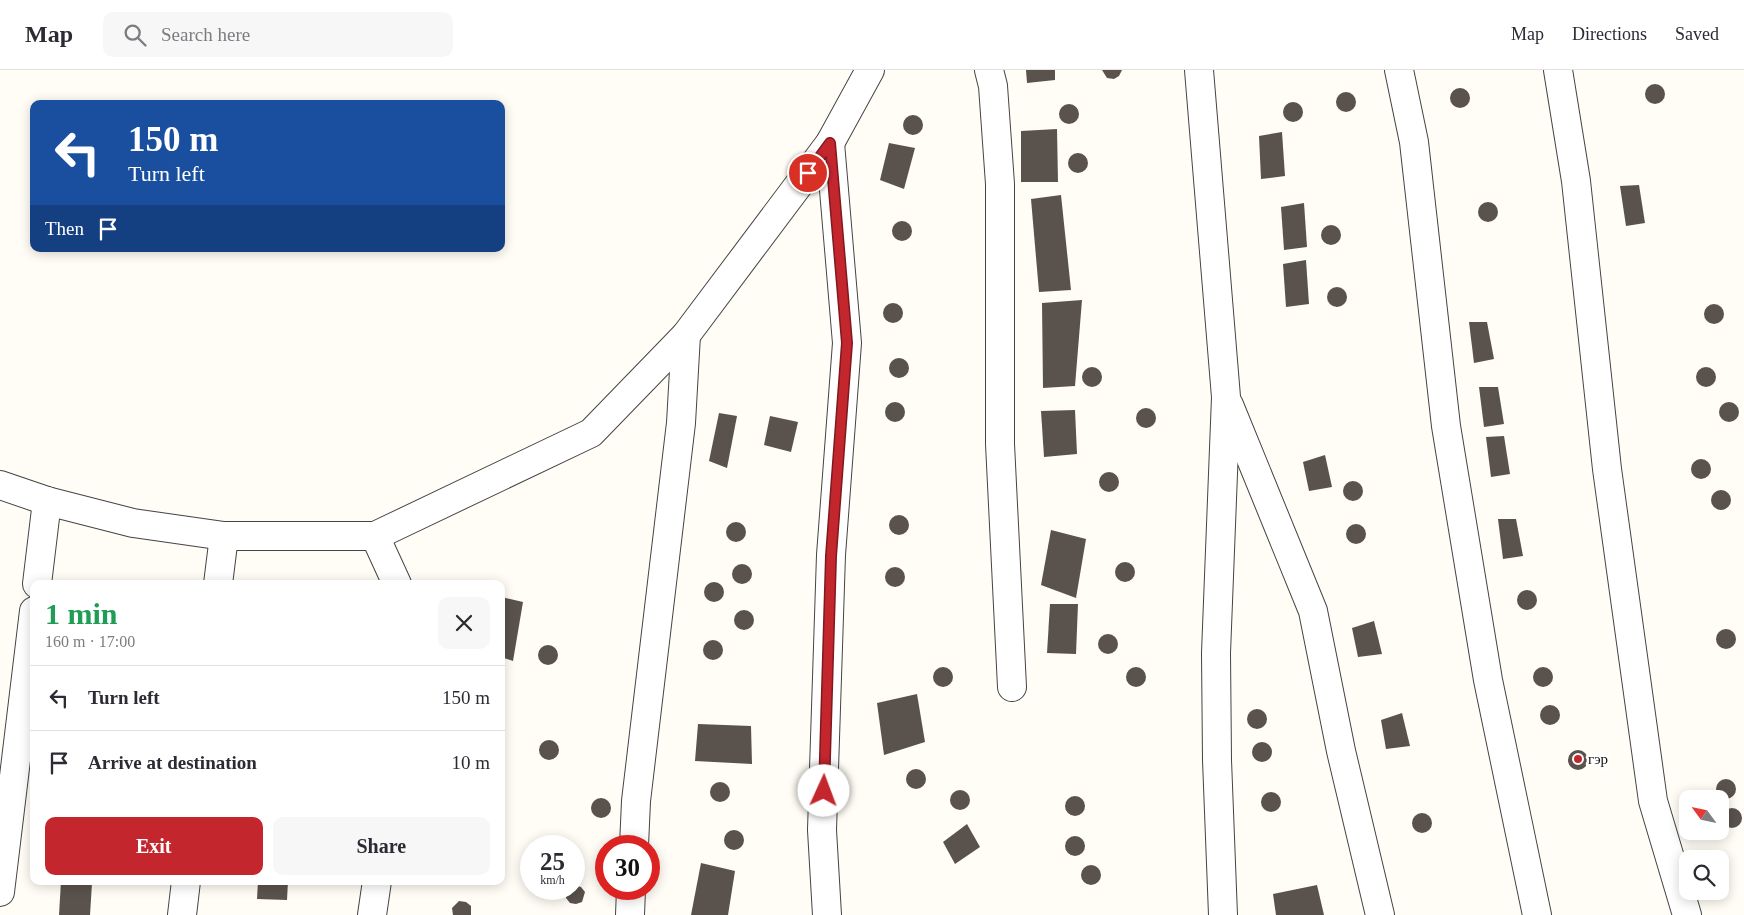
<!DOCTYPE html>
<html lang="en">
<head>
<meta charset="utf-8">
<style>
	:root { --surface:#fff; --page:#f7f7f7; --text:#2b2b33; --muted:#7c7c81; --line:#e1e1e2; --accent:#c4262e }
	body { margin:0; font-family:"Times New Roman",serif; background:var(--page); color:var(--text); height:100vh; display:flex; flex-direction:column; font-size:19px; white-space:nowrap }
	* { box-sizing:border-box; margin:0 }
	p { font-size:16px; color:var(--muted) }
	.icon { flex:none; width:28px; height:28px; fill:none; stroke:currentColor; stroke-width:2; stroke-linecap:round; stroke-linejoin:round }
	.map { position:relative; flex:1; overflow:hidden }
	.side { position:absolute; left:30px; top:510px; width:475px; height:305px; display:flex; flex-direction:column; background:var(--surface); border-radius:10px; box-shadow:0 2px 12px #0003 }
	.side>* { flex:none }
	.banner { position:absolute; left:30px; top:30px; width:475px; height:152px; border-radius:10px; box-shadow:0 2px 12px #0003; background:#1a4fa0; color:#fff; overflow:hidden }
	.needle { width:32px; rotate:303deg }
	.tools { position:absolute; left:1679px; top:720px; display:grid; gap:10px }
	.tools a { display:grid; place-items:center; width:50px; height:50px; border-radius:10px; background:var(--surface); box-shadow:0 2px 12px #0003; font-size:25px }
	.speed { position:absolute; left:520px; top:765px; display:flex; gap:10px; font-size:25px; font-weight:700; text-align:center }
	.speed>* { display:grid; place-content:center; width:65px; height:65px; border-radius:50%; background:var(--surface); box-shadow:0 2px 12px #0003; line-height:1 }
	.speed small { font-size:12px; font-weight:400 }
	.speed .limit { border:8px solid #d22; background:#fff; color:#111 }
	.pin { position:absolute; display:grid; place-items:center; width:42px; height:42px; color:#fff; margin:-21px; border:2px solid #fff; border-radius:50%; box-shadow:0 1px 5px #0007 }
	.me { position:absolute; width:55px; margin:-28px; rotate:2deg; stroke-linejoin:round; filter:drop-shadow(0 0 4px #0008) }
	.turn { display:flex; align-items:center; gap:18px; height:105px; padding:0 15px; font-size:22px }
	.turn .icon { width:65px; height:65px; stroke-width:2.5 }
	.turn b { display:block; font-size:35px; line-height:42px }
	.then { display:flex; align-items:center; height:48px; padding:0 15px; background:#0003; gap:10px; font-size:19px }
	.round { display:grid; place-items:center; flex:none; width:52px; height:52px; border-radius:10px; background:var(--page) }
	.summary { display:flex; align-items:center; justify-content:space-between; height:85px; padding:0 15px }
	h1 { font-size:30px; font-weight:700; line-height:38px; color:#1e9e55 }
	.primary-button { display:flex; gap:10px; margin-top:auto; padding:10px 15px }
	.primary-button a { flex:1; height:58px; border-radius:10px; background:var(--accent); color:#fff; font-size:20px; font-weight:700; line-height:58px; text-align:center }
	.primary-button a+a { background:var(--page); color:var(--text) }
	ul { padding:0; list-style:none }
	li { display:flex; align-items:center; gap:15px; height:65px; padding:0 15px; border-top:1px solid var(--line) }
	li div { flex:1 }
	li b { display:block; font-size:19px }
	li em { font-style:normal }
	header { display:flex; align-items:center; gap:30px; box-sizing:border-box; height:70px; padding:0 25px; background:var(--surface); border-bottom:1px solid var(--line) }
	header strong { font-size:24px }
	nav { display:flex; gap:28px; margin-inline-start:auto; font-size:18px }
	.search { width:350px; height:45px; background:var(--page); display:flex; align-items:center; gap:12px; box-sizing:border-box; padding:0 18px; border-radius:10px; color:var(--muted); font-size:19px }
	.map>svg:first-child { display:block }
</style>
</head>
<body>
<header>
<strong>Map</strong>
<div class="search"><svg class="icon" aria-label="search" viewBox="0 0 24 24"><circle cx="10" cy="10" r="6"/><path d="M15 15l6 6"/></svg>Search here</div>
<nav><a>Map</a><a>Directions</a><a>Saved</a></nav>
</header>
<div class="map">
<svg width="1744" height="845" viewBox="0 0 1744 845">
	<rect width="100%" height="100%" fill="#fffdf5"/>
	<g fill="#5a524d">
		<path d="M1026 0H1055V10L1027 13Z"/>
		<path d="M1102 0H1122L1119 6 1114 9 1107 8Z"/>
		<circle cx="1655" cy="24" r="10"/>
		<circle cx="1460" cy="28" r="10"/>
		<circle cx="1346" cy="32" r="10"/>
		<circle cx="1293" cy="42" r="10"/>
		<circle cx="1069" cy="44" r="10"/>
		<circle cx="913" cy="55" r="10"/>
		<path d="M1057 59 1058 112H1021V61Z"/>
		<path d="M1282 62 1285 106 1261 109 1259 66Z"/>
		<path d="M889 73 915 78 904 119 880 110Z"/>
		<circle cx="1078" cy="93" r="10"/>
		<path d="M1639 115 1645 153 1626 156 1620 116Z"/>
		<path d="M1061 125 1071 220 1039 222 1031 129Z"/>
		<circle cx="1488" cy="142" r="10"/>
		<path d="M1304 133 1307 177 1284 180 1281 137Z"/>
		<circle cx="902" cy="161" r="10"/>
		<circle cx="1331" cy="165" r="10"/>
		<path d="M1306 190 1309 234 1286 237 1283 194Z"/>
		<circle cx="1337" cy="227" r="10"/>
		<path d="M1082 230 1075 316 1043 318 1042 233Z"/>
		<circle cx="893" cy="243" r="10"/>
		<circle cx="1714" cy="244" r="10"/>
		<path d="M1469 252H1487L1494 289 1474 293Z"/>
		<circle cx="899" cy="298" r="10"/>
		<circle cx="1092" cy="307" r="10"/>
		<circle cx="1706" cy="307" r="10"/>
		<path d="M1479 317H1498L1504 354 1484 357Z"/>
		<circle cx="1729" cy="342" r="10"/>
		<circle cx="895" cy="342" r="10"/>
		<circle cx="1146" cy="348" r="10"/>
		<path d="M1075 340 1077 384 1044 387 1041 341Z"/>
		<path d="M719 343 737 346 727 398 709 391Z"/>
		<path d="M770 346 798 352 791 382 764 375Z"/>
		<path d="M1504 366 1510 404 1491 407 1486 367Z"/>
		<path d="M1325 385 1332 417 1309 421 1303 392Z"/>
		<circle cx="1701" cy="399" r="10"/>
		<circle cx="1109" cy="412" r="10"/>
		<circle cx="1353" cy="421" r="10"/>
		<circle cx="1721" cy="430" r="10"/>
		<circle cx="899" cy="455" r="10"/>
		<path d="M1498 449H1516L1523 486 1503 489Z"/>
		<circle cx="736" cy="462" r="10"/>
		<circle cx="1356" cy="464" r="10"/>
		<path d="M1051 460 1086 469 1076 528 1041 515Z"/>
		<circle cx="1125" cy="502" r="10"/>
		<circle cx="742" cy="504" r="10"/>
		<circle cx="895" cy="507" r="10"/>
		<circle cx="714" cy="522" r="10"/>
		<circle cx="1527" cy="530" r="10"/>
		<path d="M501 527 523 532 513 591 501 587Z"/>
		<path d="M1050 534H1078L1076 584 1047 583Z"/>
		<circle cx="744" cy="550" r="10"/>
		<path d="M1374 551 1382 584 1358 587 1352 558Z"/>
		<circle cx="1726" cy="569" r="10"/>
		<circle cx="1108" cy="574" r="10"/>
		<circle cx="713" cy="580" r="10"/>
		<circle cx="548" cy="585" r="10"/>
		<circle cx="1136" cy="607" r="10"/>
		<circle cx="1543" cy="607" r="10"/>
		<circle cx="943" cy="607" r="10"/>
		<path d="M917 624 925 672 884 685 877 633Z"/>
		<circle cx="1550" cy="645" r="10"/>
		<circle cx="1257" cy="649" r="10"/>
		<path d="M1402 643 1410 676 1386 679 1381 650Z"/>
		<path d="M698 654 751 656 752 694 695 691Z"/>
		<circle cx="549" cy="680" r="10"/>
		<circle cx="1262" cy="682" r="10"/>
		<circle cx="1578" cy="690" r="10"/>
		<circle cx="916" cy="709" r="10"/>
		<circle cx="1726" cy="719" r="10"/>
		<circle cx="720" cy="722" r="10"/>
		<circle cx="960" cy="730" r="10"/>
		<circle cx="1271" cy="732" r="10"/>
		<circle cx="1075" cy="736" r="10"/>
		<circle cx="601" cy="738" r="10"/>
		<circle cx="1732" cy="748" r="10"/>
		<circle cx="1422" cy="753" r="10"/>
		<path d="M967 754 980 777 955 794 943 772Z"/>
		<circle cx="734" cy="770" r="10"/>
		<circle cx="1075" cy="776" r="10"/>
		<path d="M701 793 735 801 728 845H691Z"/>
		<circle cx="1091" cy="805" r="10"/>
		<path d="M61 811 92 813 90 845H59Z"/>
		<path d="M258 811H288L287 830 257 829Z"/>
		<path d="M574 815 581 817 585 822 582 832 576 834 570 833 566 828 567 819H574Z"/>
		<path d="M1317 815 1324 845H1276L1273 824Z"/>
		<path d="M459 831 466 832 471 836V845H453L452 838Z"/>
	</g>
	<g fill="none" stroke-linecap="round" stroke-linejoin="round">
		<g stroke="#444" stroke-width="30">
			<g id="minor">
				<path d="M989 0 993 16 1000 114V374L1012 617"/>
				<path d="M1199 0 1226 327 1216 583 1217 690 1223 845"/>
				<path d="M1399 0 1414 72 1446 356 1488 610 1537 845"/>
				<path d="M1558 0 1576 111 1607 399 1653 731 1687 845"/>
				<path d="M1229 335 1313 541 1341 681 1380 845"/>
				<path d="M0 415 47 431 133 453 224 466H375L591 363 686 265 830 73 870 0"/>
				<path d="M375 466 397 514"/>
				<path d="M37 514 47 431"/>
				<path d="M218 514 224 466"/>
				<path d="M634 776 636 731 681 353 686 265"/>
				<path d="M0 822 34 541"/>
				<path d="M182 845 186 811"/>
				<path d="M372 845 377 811"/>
				<path d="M630 845 631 819"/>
				<path d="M827 845 822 760 831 485 847 273 830 73"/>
			</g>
		</g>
		<use href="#minor" stroke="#fff" stroke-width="28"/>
	</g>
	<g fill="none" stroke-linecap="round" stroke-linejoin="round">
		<g stroke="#7f191e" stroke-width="12">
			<path id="route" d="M808 103 830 73 847 273 831 486 824 721"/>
		</g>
		<use href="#route" stroke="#c4262e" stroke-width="9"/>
	</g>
	<circle fill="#c4262e" stroke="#fff" stroke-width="2" cx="1578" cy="689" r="5"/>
	<g text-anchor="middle" stroke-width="5" stroke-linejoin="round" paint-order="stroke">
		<g font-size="15" fill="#111" stroke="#fff" text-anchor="start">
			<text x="1588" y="694">гэр</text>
		</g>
	</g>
</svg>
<div class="tools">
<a><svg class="needle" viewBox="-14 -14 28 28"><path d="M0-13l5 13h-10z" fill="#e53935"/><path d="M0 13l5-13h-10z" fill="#7c7c81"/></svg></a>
<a><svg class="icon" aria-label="search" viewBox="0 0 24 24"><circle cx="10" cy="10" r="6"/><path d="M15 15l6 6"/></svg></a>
</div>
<div class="speed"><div>25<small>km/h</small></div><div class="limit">30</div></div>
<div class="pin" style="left:808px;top:103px;background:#d93025"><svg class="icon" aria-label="arrive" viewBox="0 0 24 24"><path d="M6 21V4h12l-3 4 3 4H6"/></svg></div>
<svg class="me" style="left:824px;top:721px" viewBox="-20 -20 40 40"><circle r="19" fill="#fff"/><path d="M0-13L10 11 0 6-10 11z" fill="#c4262e"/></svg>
<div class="banner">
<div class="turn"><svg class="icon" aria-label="left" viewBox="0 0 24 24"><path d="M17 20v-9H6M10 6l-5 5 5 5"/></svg><div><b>150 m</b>Turn left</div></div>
<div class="then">Then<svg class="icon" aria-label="arrive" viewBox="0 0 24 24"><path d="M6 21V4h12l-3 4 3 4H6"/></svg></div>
</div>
<section class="side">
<div class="summary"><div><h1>1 min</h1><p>160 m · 17:00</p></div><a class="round"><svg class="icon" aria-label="close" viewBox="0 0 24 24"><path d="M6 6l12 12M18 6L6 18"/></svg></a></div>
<ul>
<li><svg class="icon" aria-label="left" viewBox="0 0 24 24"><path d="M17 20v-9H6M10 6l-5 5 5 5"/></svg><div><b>Turn left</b></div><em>150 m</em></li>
<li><svg class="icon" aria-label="arrive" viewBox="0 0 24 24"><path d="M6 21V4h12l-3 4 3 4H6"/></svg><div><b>Arrive at destination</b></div><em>10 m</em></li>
</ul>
<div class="primary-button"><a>Exit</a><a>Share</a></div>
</section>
</div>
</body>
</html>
